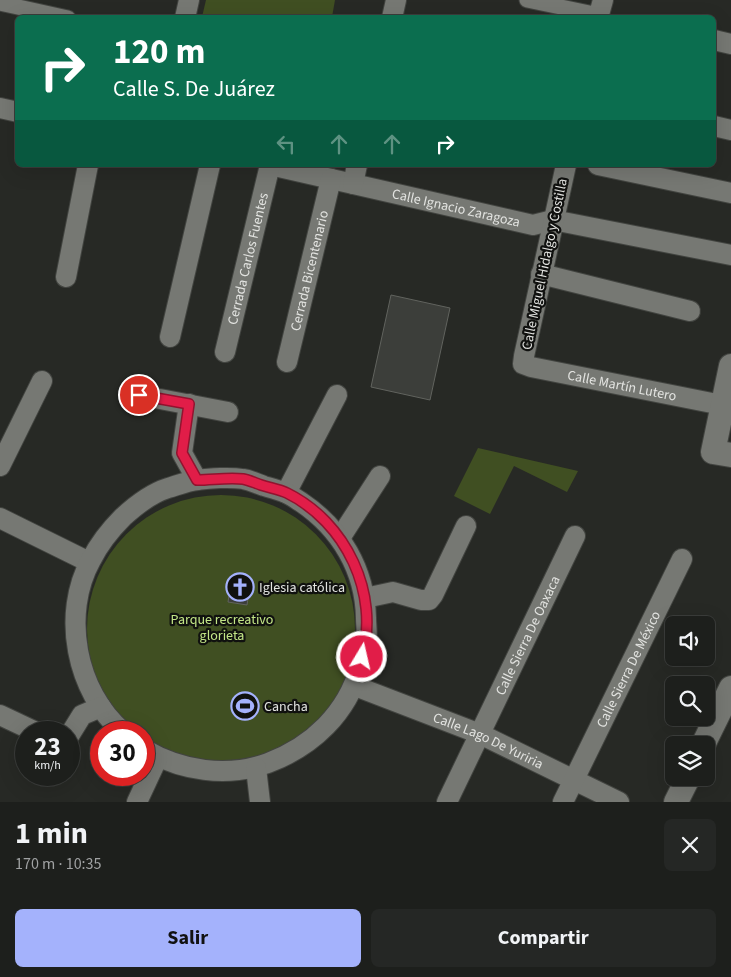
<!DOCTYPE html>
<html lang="es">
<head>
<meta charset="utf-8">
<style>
	:root { --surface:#1d1f1c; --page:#252725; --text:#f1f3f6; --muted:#a0a2a3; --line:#3b3d3b; --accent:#a4b2fc }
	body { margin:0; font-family:"Source Sans 3",sans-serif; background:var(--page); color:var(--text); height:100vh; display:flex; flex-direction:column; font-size:19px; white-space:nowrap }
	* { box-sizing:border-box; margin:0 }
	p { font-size:16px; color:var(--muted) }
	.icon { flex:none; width:28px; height:28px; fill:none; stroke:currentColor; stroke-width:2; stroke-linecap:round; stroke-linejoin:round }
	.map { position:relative; height:802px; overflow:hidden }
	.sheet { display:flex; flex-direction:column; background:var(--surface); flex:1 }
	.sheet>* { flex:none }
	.banner { position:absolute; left:15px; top:15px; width:701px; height:152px; border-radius:8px; box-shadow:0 5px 20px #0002,0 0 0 1px var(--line); background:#0b6e4f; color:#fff; overflow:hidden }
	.fabs { position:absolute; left:665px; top:616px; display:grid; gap:10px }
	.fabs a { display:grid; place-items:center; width:50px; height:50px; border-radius:8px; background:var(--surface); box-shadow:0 5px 20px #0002,0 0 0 1px var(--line); font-size:25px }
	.speed { position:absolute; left:15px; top:721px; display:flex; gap:10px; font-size:25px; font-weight:700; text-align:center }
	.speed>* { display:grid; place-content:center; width:65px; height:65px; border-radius:50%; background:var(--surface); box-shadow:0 5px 20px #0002,0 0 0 1px var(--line); line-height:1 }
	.speed small { font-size:12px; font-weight:400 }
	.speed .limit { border:8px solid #d22; background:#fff; color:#111 }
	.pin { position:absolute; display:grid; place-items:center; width:42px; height:42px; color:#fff; margin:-21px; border:2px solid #fff; border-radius:50%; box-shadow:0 1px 5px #0007 }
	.me { position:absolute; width:55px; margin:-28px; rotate:9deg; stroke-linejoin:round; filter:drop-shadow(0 0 4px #0008) }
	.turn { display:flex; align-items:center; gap:18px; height:105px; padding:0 15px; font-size:22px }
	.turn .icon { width:65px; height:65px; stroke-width:2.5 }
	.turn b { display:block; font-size:35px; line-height:42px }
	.lanes { display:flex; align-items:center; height:48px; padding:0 15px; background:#0003; justify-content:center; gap:25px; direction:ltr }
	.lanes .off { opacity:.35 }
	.round { display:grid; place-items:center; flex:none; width:52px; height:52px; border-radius:8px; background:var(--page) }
	.headline { display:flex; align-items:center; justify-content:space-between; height:85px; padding:0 15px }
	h1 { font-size:30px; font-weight:700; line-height:38px }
	.action { display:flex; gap:10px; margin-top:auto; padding:10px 15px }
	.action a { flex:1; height:58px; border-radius:8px; background:var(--accent); color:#111; font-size:20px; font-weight:700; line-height:58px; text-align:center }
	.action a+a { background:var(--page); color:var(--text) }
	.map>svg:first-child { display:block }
</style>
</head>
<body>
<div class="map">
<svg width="731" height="802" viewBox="0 0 731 802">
	<rect width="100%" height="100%" fill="#272925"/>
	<g fill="#404f22">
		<path d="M206 0H335L332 17H202Z"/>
		<path d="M478 448 578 471 567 492 514 466 490 514 454 496Z"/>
		<circle cx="221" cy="629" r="134"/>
	</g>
	<g fill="#3c3e3a" stroke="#61635e">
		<path d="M391 295 450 308 430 400 371 387Z"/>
		<path d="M232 576 251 579 247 605 228 602Z"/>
	</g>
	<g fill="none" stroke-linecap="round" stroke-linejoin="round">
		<g stroke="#424440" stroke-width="17">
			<g id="pedestrian">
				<path d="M527 0 599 15"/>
				<path d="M0 3 68 18"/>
			</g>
		</g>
		<g stroke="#424440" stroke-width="22">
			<g id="minor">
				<path d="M185 18 189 0"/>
				<path d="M392 18 396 0"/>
				<path d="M598 18 603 0"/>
				<path d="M714 40 731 44"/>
				<path d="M0 108 18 112"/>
				<path d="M714 126 731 130"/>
				<path id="s1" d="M270 165 533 225 553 220 731 255"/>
				<path id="s2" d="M566 165 524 356 523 364 531 367 722 405"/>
				<path d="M598 165 731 193"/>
				<path d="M353 184 357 165"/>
				<path d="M541 274 690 311"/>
				<path d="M66 277 88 165"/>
				<path d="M170 337 210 165"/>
				<path id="s3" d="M225 352 270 165"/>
				<path id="s4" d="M287 362 331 179"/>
				<path d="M139 395 228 412"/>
				<path d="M189 404 182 453 197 480"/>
				<path d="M0 466 42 381"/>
				<path d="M286 493 337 395"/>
				<path d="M0 518 89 562"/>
				<path d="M340 538 380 476"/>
				<path d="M365 598 393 592 421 600H429L433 595 466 526"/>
				<path id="s5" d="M355 686 480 734 619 802"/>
				<path d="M0 715 36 732"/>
				<path d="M123 732C76 692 61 614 91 560 99 544 110 530 123 517 135 506 152 493 168 488 178 485 188 481 198 480 210 478 231 477 243 479 250 480 258 484 264 486 271 488 279 490 286 493 291 495 296 499 301 502 341 529 365 570 366 618 366 627 368 637 366 645 365 652 362 659 360 667 347 713 313 746 268 763 227 778 181 771 144 749"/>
				<path d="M69 736 82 715 101 707"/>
				<path d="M256 768 260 802"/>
				<path d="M137 802 158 757"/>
				<path id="s6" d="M447 802 575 536"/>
				<path id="s7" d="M563 802 682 559"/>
			</g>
		</g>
		<g stroke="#424440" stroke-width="26">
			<g id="tertiary">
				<path d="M731 366 713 452 731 455"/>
				<path d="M703 745 731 688"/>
				<path d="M676 802 688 778"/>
			</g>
		</g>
		<use href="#pedestrian" stroke="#767873" stroke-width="15"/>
		<use href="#minor" stroke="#767873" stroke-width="20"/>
		<use href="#tertiary" stroke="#767873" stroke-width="24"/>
	</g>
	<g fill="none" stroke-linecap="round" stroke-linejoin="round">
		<g stroke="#92132f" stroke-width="12">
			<path id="route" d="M139 395 189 404 182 453 197 480C212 480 229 477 243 479 249 480 255 483 261 485 270 488 279 489 287 493 346 522 380 594 362 657"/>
		</g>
		<use href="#route" stroke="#e11d48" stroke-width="9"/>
	</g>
	<defs>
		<g id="church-ring" transform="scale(1.4375)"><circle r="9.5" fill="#10110f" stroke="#a4b2fc" stroke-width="1.5"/><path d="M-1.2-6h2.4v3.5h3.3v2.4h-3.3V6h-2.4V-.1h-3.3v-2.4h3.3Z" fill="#a4b2fc"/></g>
		<g id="stadium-ring" transform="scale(1.4375)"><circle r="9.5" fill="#10110f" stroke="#a4b2fc" stroke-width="1.5"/><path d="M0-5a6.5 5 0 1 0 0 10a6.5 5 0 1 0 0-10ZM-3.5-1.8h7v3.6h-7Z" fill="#a4b2fc"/></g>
	</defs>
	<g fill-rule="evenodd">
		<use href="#church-ring" x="240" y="587"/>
		<use href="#stadium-ring" x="245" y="706"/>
	</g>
	<g text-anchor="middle" stroke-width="4.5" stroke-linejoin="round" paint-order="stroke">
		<g font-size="14" fill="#e2e3e0" stroke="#10110f">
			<text dy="5" stroke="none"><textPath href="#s1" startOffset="191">Calle Ignacio Zaragoza</textPath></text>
			<text dy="5" stroke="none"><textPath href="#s3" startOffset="96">Cerrada Carlos Fuentes</textPath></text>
			<text transform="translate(544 264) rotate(-78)" y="5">Calle Miguel Hidalgo y Costilla</text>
			<text dy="5" stroke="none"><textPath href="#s4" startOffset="94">Cerrada Bicentenario</textPath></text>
			<text dy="5" stroke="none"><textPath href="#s2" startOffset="305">Calle Martín Lutero</textPath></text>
			<text dy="5" stroke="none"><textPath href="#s6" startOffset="185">Calle Sierra De Oaxaca</textPath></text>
			<text dy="5" stroke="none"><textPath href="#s7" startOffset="148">Calle Sierra De México</textPath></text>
			<text dy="5" stroke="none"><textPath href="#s5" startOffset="144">Calle Lago De Yuriria</textPath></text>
		</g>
		<g font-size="14" fill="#e2e3e0" stroke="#10110f" text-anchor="start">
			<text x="259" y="592">Iglesia católica</text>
			<text x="264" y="711">Cancha</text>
		</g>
		<g font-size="14" fill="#c3e687" stroke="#10110f">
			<text x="222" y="624">Parque recreativo<tspan x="222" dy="16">glorieta</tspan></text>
		</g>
	</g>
</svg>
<div class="fabs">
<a><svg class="icon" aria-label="sound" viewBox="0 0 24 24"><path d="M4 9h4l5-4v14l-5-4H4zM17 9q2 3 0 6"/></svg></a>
<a><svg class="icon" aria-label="search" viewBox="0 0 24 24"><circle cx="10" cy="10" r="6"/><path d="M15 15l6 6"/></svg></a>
<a><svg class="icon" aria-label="layers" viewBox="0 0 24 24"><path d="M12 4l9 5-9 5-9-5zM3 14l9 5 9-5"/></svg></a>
</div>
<div class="speed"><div>23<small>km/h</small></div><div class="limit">30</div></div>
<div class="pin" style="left:139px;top:395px;background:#d93025"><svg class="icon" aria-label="arrive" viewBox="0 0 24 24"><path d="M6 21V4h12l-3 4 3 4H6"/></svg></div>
<svg class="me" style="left:362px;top:657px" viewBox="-20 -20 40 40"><circle r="17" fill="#e11d48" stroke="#fff" stroke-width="3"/><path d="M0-11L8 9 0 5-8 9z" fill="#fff"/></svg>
<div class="banner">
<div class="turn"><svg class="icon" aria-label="right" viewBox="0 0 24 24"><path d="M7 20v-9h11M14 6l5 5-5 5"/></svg><div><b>120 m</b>Calle S. De Juárez</div></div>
<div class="lanes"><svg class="icon off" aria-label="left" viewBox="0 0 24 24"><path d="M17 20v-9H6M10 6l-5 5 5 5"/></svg><svg class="icon off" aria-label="ahead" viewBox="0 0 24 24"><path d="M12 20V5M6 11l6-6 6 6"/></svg><svg class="icon off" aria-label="ahead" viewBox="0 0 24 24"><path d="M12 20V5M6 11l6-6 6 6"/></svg><svg class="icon" aria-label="right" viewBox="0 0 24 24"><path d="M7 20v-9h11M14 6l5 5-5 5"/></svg></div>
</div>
</div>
<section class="sheet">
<div class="headline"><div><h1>1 min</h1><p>170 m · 10:35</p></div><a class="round"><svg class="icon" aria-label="close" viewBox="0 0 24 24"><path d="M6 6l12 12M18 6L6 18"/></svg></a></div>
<div class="action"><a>Salir</a><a>Compartir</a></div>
</section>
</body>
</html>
